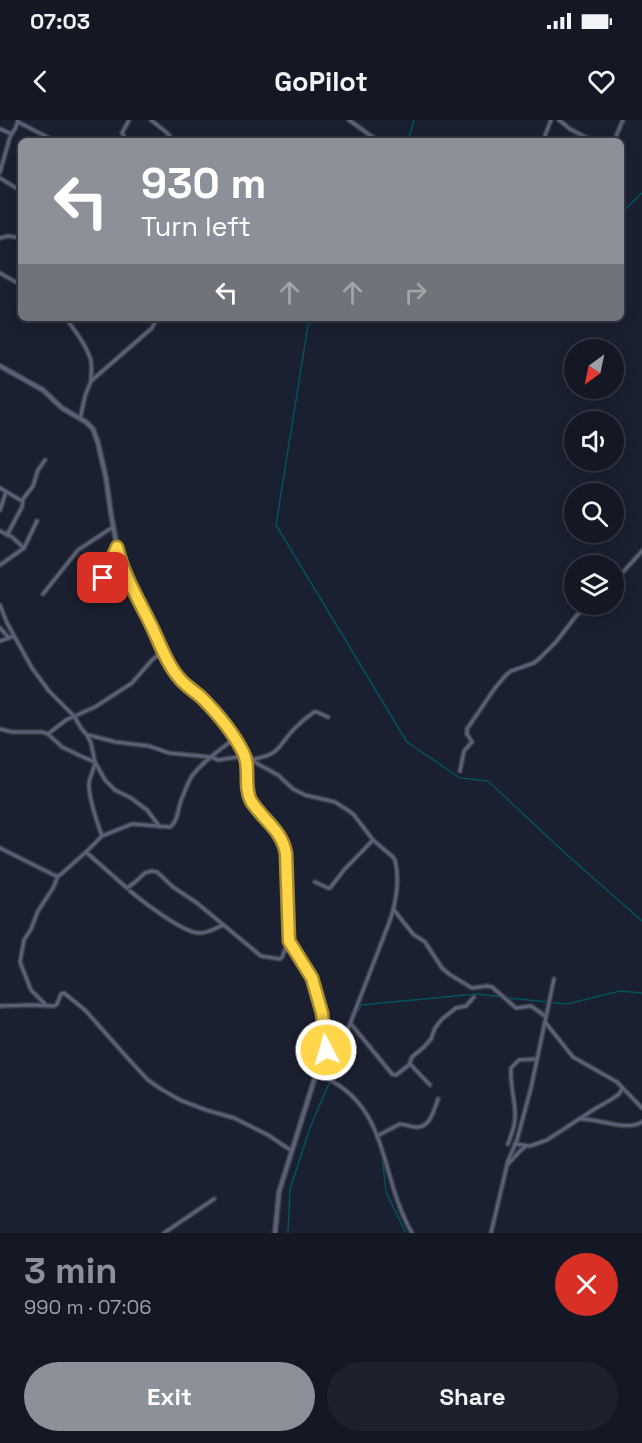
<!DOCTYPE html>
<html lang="en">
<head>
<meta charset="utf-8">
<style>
	:root { --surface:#141825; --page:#1d212d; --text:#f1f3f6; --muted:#9da0a7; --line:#333742; --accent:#8c9099 }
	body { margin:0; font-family:"Space Grotesk",sans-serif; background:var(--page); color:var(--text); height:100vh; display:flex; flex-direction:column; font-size:22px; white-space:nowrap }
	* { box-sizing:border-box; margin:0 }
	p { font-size:20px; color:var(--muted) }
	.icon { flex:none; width:33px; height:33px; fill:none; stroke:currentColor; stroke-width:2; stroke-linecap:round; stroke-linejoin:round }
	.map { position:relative; height:1113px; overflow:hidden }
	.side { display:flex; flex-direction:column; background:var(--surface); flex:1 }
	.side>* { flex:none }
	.hud { position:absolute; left:18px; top:18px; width:606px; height:183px; border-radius:9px; box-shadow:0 3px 15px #0003,0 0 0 2px var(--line); background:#8c9099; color:#fff; overflow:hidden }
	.needle { width:39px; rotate:213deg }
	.fabs { position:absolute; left:564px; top:219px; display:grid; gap:12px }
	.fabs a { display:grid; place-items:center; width:60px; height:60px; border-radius:50%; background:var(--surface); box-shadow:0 3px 15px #0003,0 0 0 2px var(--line); font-size:30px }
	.pin { position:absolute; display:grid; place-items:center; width:51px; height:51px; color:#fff; margin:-26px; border-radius:12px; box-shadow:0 3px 9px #0006 }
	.me { position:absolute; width:66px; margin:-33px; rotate:354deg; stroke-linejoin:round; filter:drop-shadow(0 0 4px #0008) }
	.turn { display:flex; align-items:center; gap:21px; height:126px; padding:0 24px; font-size:27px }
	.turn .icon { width:78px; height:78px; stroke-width:2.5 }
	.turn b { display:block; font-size:42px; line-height:51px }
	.lanes { display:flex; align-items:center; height:57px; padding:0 24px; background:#0003; justify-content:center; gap:30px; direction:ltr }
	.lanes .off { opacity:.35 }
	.round { display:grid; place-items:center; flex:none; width:63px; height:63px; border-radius:32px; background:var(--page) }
	.head { display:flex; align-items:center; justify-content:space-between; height:102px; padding:0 24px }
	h1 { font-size:36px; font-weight:700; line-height:45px; color:var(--accent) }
	.primary-button { display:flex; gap:12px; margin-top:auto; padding:12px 24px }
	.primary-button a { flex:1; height:69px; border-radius:36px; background:var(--accent); color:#fff; font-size:24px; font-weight:700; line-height:69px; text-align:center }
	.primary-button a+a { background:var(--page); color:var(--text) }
	.status { display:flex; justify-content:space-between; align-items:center; height:42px; padding:0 30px; background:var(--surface); direction:ltr }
	.status svg { height:16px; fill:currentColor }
	header { display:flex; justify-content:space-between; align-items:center; height:78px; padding:0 24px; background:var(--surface); font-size:27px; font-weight:700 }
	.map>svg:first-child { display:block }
</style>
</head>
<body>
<div class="status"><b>07:03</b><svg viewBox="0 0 49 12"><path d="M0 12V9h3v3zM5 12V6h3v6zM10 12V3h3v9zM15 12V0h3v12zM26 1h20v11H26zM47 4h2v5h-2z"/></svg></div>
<header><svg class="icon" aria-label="back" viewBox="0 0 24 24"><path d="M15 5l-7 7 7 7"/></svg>GoPilot<svg class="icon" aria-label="heart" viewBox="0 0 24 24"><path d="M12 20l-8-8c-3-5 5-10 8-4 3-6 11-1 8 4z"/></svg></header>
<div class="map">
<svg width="642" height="1113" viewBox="0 0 642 1113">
	<rect width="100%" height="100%" fill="#1b2031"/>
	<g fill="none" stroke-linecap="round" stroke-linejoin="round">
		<g stroke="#00535b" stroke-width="1.5">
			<path d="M408 21 414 0"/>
			<path d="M621 93 642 73"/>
			<path d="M315 198 308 205 276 405 407 622 460 658 488 661 565 733 642 801"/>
			<path d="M507 878 567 884 620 871 642 873"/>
			<path d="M382 1035 386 1072 406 1113"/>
			<path d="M288 1113 290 1069 311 1005 331 959 351 905 361 885 476 874 502 877"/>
		</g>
		<g stroke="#393c4a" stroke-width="6">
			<g id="minor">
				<path d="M151 0 166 12 174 21"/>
				<path d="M349 0 378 21"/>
				<path d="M559 0 570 9 593 21"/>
				<path d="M18 2 55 21"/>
				<path d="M0 9 12 14"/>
				<path d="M127 21 122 13 129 0"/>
				<path d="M543 21 551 0"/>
				<path d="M614 21 623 0"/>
				<path d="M0 52 10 17 16 7 18 0"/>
				<path d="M0 58 21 71"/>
				<path d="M0 118 8 116 21 118"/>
				<path d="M0 153 21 165"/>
				<path d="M21 165V178"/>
				<path d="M66 198C75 211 87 226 91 241 92 248 91 255 91 261"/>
				<path d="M80 299 85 276 91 261 152 208 157 198"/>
				<path d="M0 368 22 381"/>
				<path d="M0 390 6 372"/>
				<path d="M0 411 12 417 24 428"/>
				<path d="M7 415 22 387 23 379 33 366 38 350 45 340"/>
				<path d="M0 445 24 428 37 401"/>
				<path d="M102 461 116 428"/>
				<path d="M614 462 642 431"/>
				<path d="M43 474 78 430 113 407"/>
				<path d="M0 485 7 503 32 548 49 571 74 596 81 608 87 615 91 623 95 642 105 660 115 670 131 678 147 690 160 707"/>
				<path d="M0 508 9 518"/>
				<path d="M0 521 14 516"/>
				<path d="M0 609 12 612H42L48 614 62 627 83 637 95 642"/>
				<path d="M48 614 66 600 95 587 132 563 152 540 163 531"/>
				<path d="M88 615 116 622 149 626 169 633 211 637 218 640 245 636"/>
				<path d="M245 634 258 644 278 655 293 669 305 675 335 682 349 691 354 695 373 720 393 737 395 740C400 760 396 784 389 803L343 922 338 930 333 932 326 930"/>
				<path d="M254 639C282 634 278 625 295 608 301 602 307 597 314 592H317L328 597"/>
				<path d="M460 651 464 631 472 622 467 614V609L495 568 506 555 511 551 534 543 540 538 556 522 576 496 589 484"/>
				<path d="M102 716 132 704 170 707C178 702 178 687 182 678 185 671 188 662 192 656 203 641 220 630 235 618"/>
				<path d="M0 728 56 756 60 755 86 732 102 716C97 702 88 677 89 663 90 657 93 651 95 644"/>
				<path d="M86 732 127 768 134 763 145 753 152 751 157 752 173 767 197 783 261 836 280 839 282 837 289 821"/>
				<path d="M315 762 328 768H330L344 750 373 720"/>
				<path d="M130 771C143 782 185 814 200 813 208 813 216 808 223 805"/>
				<path d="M394 790 413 814 425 822 442 848 449 854 472 868 487 866 492 867 516 888 531 886 545 896"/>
				<path d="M45 884 31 870 20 842 24 820 31 809 38 791 53 768 58 756"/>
				<path d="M0 886 31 885 54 886 57 884 61 874 64 873 85 890 133 944 148 960 161 969 180 980 206 990 234 998 268 1015 292 1031"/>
				<path d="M545 902 573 937 617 962 642 988"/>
				<path d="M351 904 392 954 396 955 409 945 412 937 424 927 431 919 435 908 442 899 456 888 466 886 474 877"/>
				<path d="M410 944 430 965"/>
				<path d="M316 954C391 981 378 1055 412 1113"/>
				<path d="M579 999C598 998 626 1012 642 1002"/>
				<path d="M377 1016 400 1004C405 1004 410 1007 415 1007 430 1009 434 990 438 979"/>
				<path d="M508 1024C512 1013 516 1003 515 991 514 976 510 963 511 948L519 940 537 939"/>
				<path d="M515 1024 530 1026 547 1020 593 990 612 979 619 974 622 969"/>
				<path d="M508 1044 520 1031 526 1026"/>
				<path d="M164 1113 214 1079"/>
				<path d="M491 1113 508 1041 517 1020 531 968 554 859"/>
			</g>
		</g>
		<g stroke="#393c4a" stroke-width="7">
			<path id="tertiary" d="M0 246 43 270 62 288 86 302 93 309 98 323 106 358 111 394 117 427 121 442 132 470 152 508 163 531 179 558 210 587 235 618 245 633 249 675 256 688 280 716 285 725 286 734 289 821 295 833 312 858 322 893 326 930 316 954 279 1072 275 1113"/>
		</g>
		<use href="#minor" stroke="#5b6075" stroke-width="3"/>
		<use href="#tertiary" stroke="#5b6075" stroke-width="4"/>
	</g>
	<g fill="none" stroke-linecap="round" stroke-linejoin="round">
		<g stroke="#a68a30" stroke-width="15">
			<path id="route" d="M103 458 117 427C124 456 139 480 152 507 160 524 167 544 180 559 186 566 194 571 201 577 217 593 233 612 243 632 251 646 243 666 251 681 263 700 283 711 286 734L289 821 312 858 322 893 326 930"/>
		</g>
		<use href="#route" stroke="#ffd54a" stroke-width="10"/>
	</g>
</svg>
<div class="fabs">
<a><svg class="needle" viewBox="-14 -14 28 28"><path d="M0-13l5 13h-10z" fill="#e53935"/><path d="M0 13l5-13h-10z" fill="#9da0a7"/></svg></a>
<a><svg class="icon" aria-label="sound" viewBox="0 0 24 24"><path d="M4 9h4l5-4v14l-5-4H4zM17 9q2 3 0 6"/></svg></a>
<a><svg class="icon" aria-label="search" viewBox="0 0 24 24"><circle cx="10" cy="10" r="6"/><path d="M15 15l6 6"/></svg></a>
<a><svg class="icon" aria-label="layers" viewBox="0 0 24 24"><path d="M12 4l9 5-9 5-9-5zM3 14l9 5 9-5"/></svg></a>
</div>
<div class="pin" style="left:103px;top:458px;background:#d93025"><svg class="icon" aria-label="arrive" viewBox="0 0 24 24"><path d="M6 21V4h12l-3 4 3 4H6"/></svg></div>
<svg class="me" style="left:326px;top:930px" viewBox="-20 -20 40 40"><circle r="17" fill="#ffd54a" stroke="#fff" stroke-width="3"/><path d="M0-11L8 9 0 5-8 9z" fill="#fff"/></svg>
<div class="hud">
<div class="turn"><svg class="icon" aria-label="left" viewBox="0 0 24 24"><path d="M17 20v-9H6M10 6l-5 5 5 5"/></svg><div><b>930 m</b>Turn left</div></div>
<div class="lanes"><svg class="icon" aria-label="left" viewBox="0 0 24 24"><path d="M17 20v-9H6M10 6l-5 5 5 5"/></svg><svg class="icon off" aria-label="ahead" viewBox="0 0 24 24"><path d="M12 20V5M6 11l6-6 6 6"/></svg><svg class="icon off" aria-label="ahead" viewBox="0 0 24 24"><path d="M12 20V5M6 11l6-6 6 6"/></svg><svg class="icon off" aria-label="right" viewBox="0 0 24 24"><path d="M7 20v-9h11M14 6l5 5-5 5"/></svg></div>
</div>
</div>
<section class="side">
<div class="head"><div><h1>3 min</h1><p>990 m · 07:06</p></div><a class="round" style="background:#d93025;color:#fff"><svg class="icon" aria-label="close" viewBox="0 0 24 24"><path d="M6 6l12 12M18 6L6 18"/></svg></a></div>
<div class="primary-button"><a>Exit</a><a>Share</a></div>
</section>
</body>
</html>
